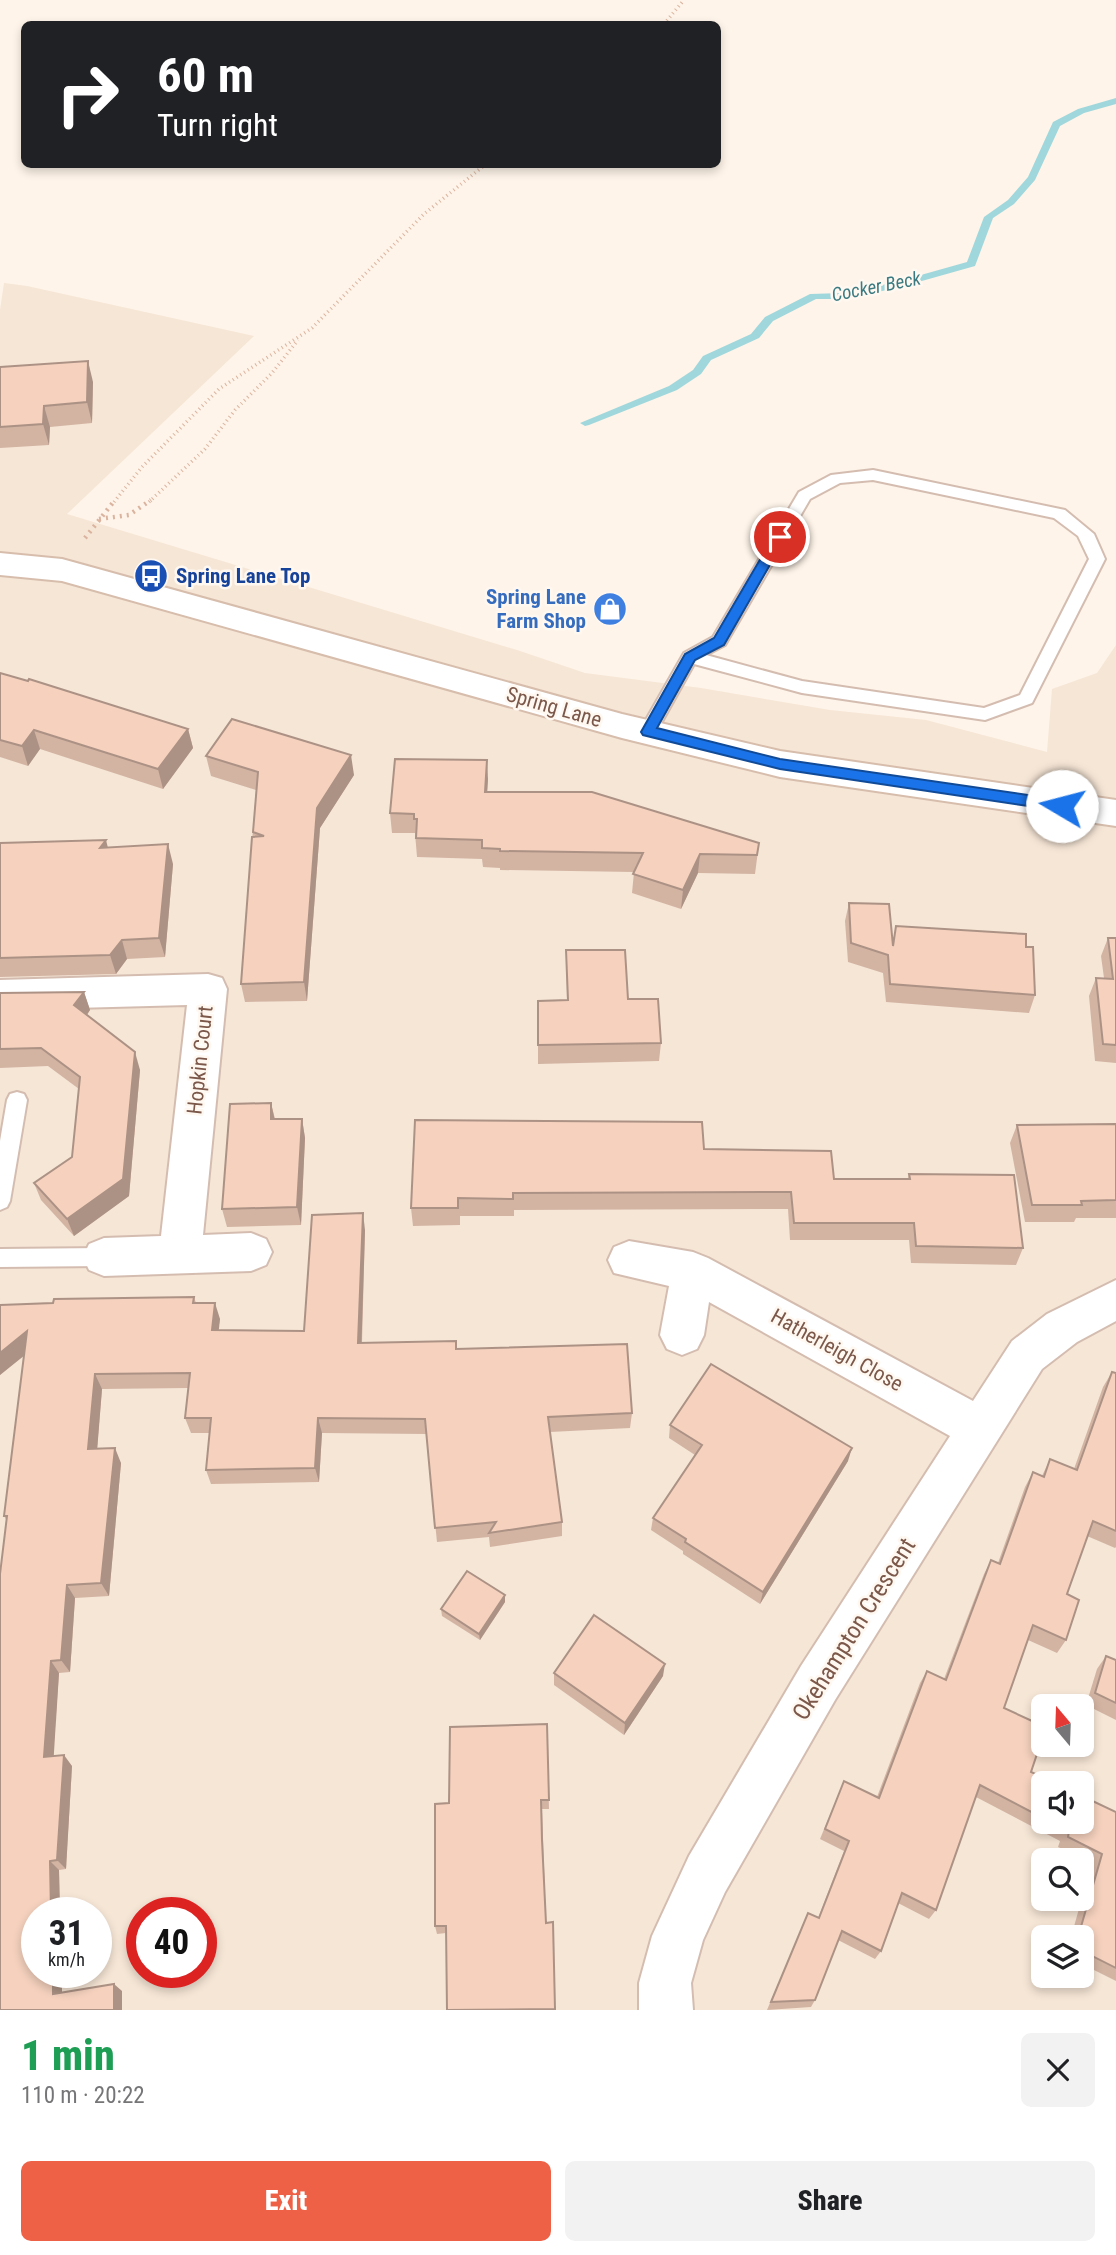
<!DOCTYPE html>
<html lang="en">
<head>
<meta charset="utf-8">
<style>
	:root { --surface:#fff; --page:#f2f2f2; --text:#202124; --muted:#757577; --accent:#ef6146 }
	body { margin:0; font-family:"Roboto Condensed",sans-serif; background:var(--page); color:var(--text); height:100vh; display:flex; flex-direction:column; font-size:26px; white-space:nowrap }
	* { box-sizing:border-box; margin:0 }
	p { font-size:23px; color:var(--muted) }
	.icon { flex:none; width:38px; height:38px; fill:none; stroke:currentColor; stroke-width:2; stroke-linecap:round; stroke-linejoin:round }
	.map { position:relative; height:2010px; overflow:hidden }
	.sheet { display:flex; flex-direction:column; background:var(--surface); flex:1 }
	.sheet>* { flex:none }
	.hud { position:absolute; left:21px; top:21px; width:700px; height:147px; border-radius:10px; box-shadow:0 4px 10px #0003; background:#202124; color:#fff; overflow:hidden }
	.needle { width:46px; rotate:341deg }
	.buttons { position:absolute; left:1031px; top:1694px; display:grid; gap:14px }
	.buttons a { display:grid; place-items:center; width:63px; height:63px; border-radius:10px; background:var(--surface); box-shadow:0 4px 10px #0003; font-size:35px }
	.speed { position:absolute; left:21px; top:1897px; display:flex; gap:14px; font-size:35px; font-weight:700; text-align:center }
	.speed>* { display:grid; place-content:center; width:91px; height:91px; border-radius:50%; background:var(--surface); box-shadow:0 4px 10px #0003; line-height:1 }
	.speed small { font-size:18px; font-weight:400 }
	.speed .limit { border:10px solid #d22; background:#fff; color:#111 }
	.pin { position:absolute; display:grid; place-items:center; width:60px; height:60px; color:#fff; margin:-30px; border:4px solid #fff; border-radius:50%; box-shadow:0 2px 7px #0007 }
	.me { position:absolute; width:77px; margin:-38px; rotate:278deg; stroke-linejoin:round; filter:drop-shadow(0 0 5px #0008) }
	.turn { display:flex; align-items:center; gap:24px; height:147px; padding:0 21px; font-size:32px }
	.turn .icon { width:91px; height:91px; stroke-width:2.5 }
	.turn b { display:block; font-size:49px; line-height:60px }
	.round { display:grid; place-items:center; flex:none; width:74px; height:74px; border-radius:10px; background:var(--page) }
	.summary { display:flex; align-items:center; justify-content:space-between; height:119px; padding:0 21px }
	h1 { font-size:42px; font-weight:800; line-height:52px; color:#1e9e55 }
	.action { display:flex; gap:14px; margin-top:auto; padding:14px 21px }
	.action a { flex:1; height:80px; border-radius:10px; background:var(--accent); color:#fff; font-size:28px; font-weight:800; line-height:80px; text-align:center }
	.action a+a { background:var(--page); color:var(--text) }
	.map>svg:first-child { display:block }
</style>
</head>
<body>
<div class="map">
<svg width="1116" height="2010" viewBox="0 0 1116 2010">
	<rect width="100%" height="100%" fill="#fef4e9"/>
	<path fill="#f6e6d6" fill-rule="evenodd" d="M4 283 27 286 254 336 67 514 520 651 585 673 701 688 830 710 926 720 1047 752 1052 689 1097 673 1116 645V2010H0V310ZM1043 1706H1082V1745H1043ZM1043 1783H1082V1822H1043ZM1043 1860H1082V1899H1043ZM37 1913H96V1972H37ZM142 1913H201V1972H142ZM1043 1937H1082V1976H1043Z"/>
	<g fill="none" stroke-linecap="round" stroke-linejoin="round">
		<path fill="#a0d7dc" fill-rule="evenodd" d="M1116 98V104L1084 113 1060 126 1035 180 1014 204 993 218 975 266 897 288 842 299H816L773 321 759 338 711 360 701 374 677 390 589 425 585 426 580 423 669 386 693 370 703 356 751 334 765 317 810 294 842 293 896 282 967 262 984 217 1008 200 1028 177 1053 122 1078 109Z"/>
		<g stroke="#d4bdb0" stroke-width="4">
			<g id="lane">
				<path d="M873 470 1065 510 1094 534 1105 559 1032 703 985 720 802 693 694 664 654 736H642L639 732 684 653 713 637 799 492 831 475ZM873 480 1054 518 1078 536 1089 559 1020 695 984 708 802 681 706 655 725 645 810 499 840 483Z"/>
				<path d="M17 1092 24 1094 27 1100 10 1201 7 1207 0 1210V1141L7 1100 10 1094Z"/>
				<path d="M104 1248 111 1250 115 1257 111 1264 104 1266 0 1267V1249Z"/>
			</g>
		</g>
		<g stroke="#d4bdb0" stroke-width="4">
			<g id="street">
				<path d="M208 974 222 978 227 989 203 1235 251 1233 266 1239 272 1252 266 1265 251 1271 104 1276 89 1270 83 1257 89 1244 104 1238 161 1236 187 1005 0 1010V980Z"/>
				<path d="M629 1241 693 1252 708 1258 973 1401 1012 1341 1047 1314 1116 1280V1321L1077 1342 1042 1369 835 1700 725 1892 703 1940 691 1983 693 2010H639V1983L652 1936 689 1856 801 1666 950 1436 709 1302 704 1335 697 1349 682 1355 667 1349 660 1335 669 1286 614 1273 608 1260 614 1247Z"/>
			</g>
		</g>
		<g stroke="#d7bdac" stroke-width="4">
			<path id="secondary" d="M0 553 62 559 622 714 780 751 1116 800V826L780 777 622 738 62 581 0 575Z"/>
		</g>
		<g stroke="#dbb4a0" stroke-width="3.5" stroke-dasharray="1 3.5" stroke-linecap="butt">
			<path d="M664 24 684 0"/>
			<path d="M114 502 142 467 219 389 312 328 424 214 486 164"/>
			<path d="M149 502 205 449 235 410 272 373 298 340"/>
		</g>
		<g stroke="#dbb4a0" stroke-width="4.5" stroke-dasharray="2 5" stroke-linecap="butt">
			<path d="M99 519 129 515 151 500"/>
			<path d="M85 538 115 500"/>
		</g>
		<use href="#lane" fill="#fff" fill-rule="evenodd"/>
		<use href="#street" fill="#fff" fill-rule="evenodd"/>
		<use href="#secondary" fill="#fff" fill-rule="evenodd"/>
	</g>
	<g fill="#d3b4a3">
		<path d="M0 367 93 382 92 423 50 427 49 445 0 448Z"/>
		<path d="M0 673 188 729 193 748 163 789 40 749 28 766 0 757Z"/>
		<path d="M206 756 354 775 320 828 307 1001 245 1002 241 984 256 790 211 776Z"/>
		<path d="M488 779 487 792 759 843 755 874 698 873 681 909 632 893 634 872 500 870V868L483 867 482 859 417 857 415 833H392L390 813Z"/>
		<path d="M0 843 108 848 173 864 165 957 127 959 116 974 0 977Z"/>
		<path d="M849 903 893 941 896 926 1026 947 1035 995 1029 1013 886 1002 883 973 848 962 845 921Z"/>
		<path d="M1108 938H1116V1063L1095 1061 1089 996 1096 978H1104L1101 956Z"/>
		<path d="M566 950 628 999 661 1043 659 1061 538 1064V1001L567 1000Z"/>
		<path d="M84 992 90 1010 87 1015 140 1070 129 1196 74 1236 41 1200 34 1183 72 1157 79 1089 48 1066 0 1068V993Z"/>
		<path d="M271 1103 275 1119H302L305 1138 301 1225 227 1227 222 1209Z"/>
		<path d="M1116 1124V1218H1076L1074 1222H1025L1010 1143 1017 1125Z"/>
		<path d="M704 1149 834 1179H908L909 1174 1023 1248 1016 1265 911 1263 909 1240H790L788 1209 514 1210V1216H460V1225L413 1226 411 1208Z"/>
		<path d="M365 1230 362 1343 456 1341 457 1349 632 1413 630 1428 550 1432 562 1522V1536L490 1547 489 1537 437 1542 426 1434 322 1433 319 1482 211 1484 206 1470 210 1433H191L185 1418 188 1388 102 1389 97 1449 121 1463 109 1596 75 1598 70 1672 59 1673 53 1756 72 1766 66 1869 59 1870 60 1913H37V1972H62V1993L122 1991 0 2010 7 1521 4 1516 24 1355 0 1375V1305L194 1297 196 1303 220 1319 218 1330 304 1331Z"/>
		<path d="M1112 1372 1116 1373V1547L1115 1548 1087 1536 1067 1594 1066 1640 1057 1653 1028 1640 1004 1708 1031 1772 1043 1783V1822H1082L1116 1812V1981L1082 1964V1937H1071L1092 1863 1058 1847 1060 1841 976 1797 936 1910 929 1919 898 1903 881 1951 875 1959 838 1940 815 2000 811 2007 767 2010 808 1913 818 1918 844 1851 820 1839 844 1781 877 1797 920 1683 927 1671 944 1679 984 1574 991 1560 998 1563 1025 1487 1033 1472 1042 1476 1050 1459 1074 1469 1103 1387Z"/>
		<path d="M670 1425 848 1461 760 1604 683 1554V1551L651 1530 653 1518 695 1455 669 1438Z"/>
		<path d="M505 1595V1602L480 1640 442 1616 441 1609Z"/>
		<path d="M1106 1656 1116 1660V1720L1086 1705 1097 1669Z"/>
		<path d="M554 1673 663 1676 624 1735 554 1685Z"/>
		<path d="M547 1724 549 1809H542L546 1923 553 1922 555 2010H447L446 1933 437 1934 435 1926 449 1803Z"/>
	</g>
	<g fill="#ac9285">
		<path d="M88 361 93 382 92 423 87 402Z"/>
		<path d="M44 406 50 427 49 445 43 424Z"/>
		<path d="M188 729 193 748 163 789 158 769Z"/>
		<path d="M34 730 40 749 28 766 22 746Z"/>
		<path d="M351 755 354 775 320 828 307 1001 304 982 317 808Z"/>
		<path d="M487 760 488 779 486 811 485 792Z"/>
		<path d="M106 840 111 860 100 848Z"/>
		<path d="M168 844 173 864 165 957 159 938Z"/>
		<path d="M700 854 698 873 681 909 683 890Z"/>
		<path d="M122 940 127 959 116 974 110 955Z"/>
		<path d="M84 992 90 1010 81 1023 74 1005Z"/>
		<path d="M135 1052 140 1070 129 1196 74 1236 67 1219Z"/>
		<path d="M271 1103 275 1121 271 1119Z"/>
		<path d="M302 1119 305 1138 301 1225 297 1207Z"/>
		<path d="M363 1213 365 1230 361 1358 358 1343Z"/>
		<path d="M215 1303 220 1319 217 1346 212 1330Z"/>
		<path d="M27 1331 35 1347 0 1375V1353Z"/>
		<path d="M95 1374 102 1389 96 1464 88 1449Z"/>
		<path d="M318 1418 322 1433 319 1482 315 1468Z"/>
		<path d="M115 1448 121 1463 109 1596 101 1583Z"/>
		<path d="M852 1448 848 1461 760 1604 763 1592Z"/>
		<path d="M67 1585 75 1598 70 1672 61 1660Z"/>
		<path d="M505 1595V1602L480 1640 479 1634Z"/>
		<path d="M51 1661 59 1673 53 1768 44 1757Z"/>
		<path d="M665 1664 663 1676 624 1735 625 1723Z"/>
		<path d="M64 1755 72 1766 66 1869 57 1860Z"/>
		<path d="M50 1861 59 1870 60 1913H51Z"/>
		<path d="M53 1972H62V2002L53 1994Z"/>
		<path d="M114 1984 122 1991V2010H114Z"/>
	</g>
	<g fill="#f5d1be" stroke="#ac9285" stroke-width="2">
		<path d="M88 361 87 402 44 406 43 424 0 427V367Z"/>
		<path d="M0 673 28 681 29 679 188 729 158 769 34 730 22 746 0 740Z"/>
		<path d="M232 719 351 755 317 808 304 982 241 984 252 837 264 836 253 832 258 772 206 756Z"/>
		<path d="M395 759 487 760 485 792H592L759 843 757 855 700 854 683 890 633 874 643 853 500 851V849L482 848V840L416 838 417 819H414V814L390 813Z"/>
		<path d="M106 840 100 848 168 844 159 938 122 940 110 955 0 958V843Z"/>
		<path d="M849 903 889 904 893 946 896 926 1026 934V947H1033L1035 995 890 984 888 955 851 943Z"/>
		<path d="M1108 938H1116V1045L1103 1044 1096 978 1113 979Z"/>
		<path d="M566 950H625L628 999H658L661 1043 538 1045V1001L568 1000Z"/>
		<path d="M84 992 74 1005 135 1052 123 1179 67 1219 34 1183 72 1157 80 1077 41 1048 0 1049V993Z"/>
		<path d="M271 1103V1119H302L297 1207 222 1209 230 1104Z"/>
		<path d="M415 1120 702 1122 704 1149 831 1151 834 1179H910L909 1174 1014 1175 1023 1248 916 1246 914 1223H794L791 1192 513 1193V1199L458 1198V1208H411Z"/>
		<path d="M1116 1124V1200L1081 1201 1082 1205H1032L1017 1125Z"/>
		<path d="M363 1213 358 1343 456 1341V1349L627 1344 632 1413 548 1417 562 1522 489 1533 496 1522 435 1528 425 1419 318 1418 315 1468 206 1470 211 1418H185L190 1373 95 1374 88 1449 115 1448 101 1583 67 1585 61 1660 51 1661 44 1757 64 1755 57 1860 50 1861 51 1913H37V1972H53V1994L114 1984V2010H0V1574L7 1516H4L27 1331 0 1353V1305L53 1303 54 1299 194 1297 193 1303H215L212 1330 304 1331 312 1215Z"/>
		<path d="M711 1364 852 1448 763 1592 685 1542 686 1539 653 1518 702 1445 670 1425Z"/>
		<path d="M1112 1372 1116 1373V1531L1093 1521 1067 1594 1079 1600 1066 1640 1033 1625 1004 1708 1043 1726V1736L1031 1772 1055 1783H1043V1818L980 1785 936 1910 902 1893 881 1951 842 1931 815 2000 771 2002 808 1913 819 1918 849 1841 825 1829 844 1781 879 1798 927 1671 946 1680 991 1560 1000 1564 1033 1472 1044 1477 1050 1459 1077 1470Z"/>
		<path d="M467 1571 505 1595 479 1634 441 1609Z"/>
		<path d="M594 1615 665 1664 625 1723 554 1673Z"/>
		<path d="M1106 1656 1116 1660V1703L1095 1693Z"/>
		<path d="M547 1724 549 1800H541L542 1840 546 1923 553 1922 555 2009 447 2010 446 1926H435V1804L449 1803 450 1727Z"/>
		<path d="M1082 1796 1116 1812V1968L1082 1951V1937H1078L1102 1854 1068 1837 1069 1831 1051 1822H1082Z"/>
	</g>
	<path fill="#1a73e8" stroke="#114b97" stroke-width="2" d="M780 533 786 537 724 645 695 660 657 728 780 759 1062 800 1067 802 1069 806 1067 809 1062 811 780 769 643 735 641 732 685 654 714 638 775 534Z"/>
	<defs>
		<g id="bus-disc" transform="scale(1.75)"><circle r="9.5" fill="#1a4fb4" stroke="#fff8f1"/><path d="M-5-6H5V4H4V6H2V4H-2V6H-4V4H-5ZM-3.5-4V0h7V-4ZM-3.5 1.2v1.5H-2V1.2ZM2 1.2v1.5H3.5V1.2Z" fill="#fff"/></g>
		<g id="shop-disc" transform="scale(1.75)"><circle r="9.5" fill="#3f7fe0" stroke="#fff8f1"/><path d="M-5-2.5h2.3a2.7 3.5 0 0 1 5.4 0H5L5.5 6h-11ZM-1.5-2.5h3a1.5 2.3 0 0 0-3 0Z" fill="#fff"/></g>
	</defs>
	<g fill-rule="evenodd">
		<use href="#bus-disc" x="151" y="576"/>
		<use href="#shop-disc" x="610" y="609"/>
	</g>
	<g text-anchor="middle" stroke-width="5" stroke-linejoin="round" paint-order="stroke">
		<g font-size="19" font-style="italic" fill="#3b7a81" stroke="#fff8f1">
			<text transform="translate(876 286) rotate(-11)" y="7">Cocker Beck</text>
		</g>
		<g font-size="21" font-weight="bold" fill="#164399" stroke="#fff8f1" text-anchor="start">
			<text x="176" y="583">Spring Lane Top</text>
		</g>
		<g font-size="21" font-weight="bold" fill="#366cbe" stroke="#fff8f1" text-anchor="end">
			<text x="586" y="604">Spring Lane<tspan x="586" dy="24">Farm Shop</tspan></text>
		</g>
		<g font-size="21" fill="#7b584a" stroke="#fff8f1">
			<text transform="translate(554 707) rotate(16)" y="7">Spring Lane</text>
			<text transform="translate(200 1060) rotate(-84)" y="7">Hopkin Court</text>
			<text transform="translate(837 1350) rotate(29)" y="7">Hatherleigh Close</text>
		</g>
		<g font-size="24" fill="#7b584a" stroke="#fff8f1">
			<text transform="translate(854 1629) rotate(-58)" y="8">Okehampton Crescent</text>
		</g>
	</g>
</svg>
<div class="buttons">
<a><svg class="needle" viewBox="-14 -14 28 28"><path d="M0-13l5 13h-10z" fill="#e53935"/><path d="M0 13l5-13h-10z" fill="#757577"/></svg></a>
<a><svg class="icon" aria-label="sound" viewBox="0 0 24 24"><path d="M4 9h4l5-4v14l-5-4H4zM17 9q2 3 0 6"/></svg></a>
<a><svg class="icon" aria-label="search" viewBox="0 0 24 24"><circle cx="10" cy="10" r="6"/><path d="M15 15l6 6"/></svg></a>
<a><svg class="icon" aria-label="layers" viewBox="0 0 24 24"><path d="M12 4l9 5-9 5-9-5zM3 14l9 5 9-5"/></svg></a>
</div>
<div class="speed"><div>31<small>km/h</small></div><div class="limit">40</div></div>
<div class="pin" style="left:780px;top:537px;background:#d93025"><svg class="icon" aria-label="arrive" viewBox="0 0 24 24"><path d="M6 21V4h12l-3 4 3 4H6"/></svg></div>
<svg class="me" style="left:1062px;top:806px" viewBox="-20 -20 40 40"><circle r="19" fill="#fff"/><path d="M0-13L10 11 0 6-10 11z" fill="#1a73e8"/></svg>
<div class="hud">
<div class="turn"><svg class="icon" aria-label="right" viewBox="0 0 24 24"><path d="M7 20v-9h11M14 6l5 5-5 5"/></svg><div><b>60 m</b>Turn right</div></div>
</div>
</div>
<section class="sheet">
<div class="summary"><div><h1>1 min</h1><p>110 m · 20:22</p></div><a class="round"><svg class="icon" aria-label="close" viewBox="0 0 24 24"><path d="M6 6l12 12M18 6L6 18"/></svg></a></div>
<div class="action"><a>Exit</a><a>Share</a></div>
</section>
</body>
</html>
